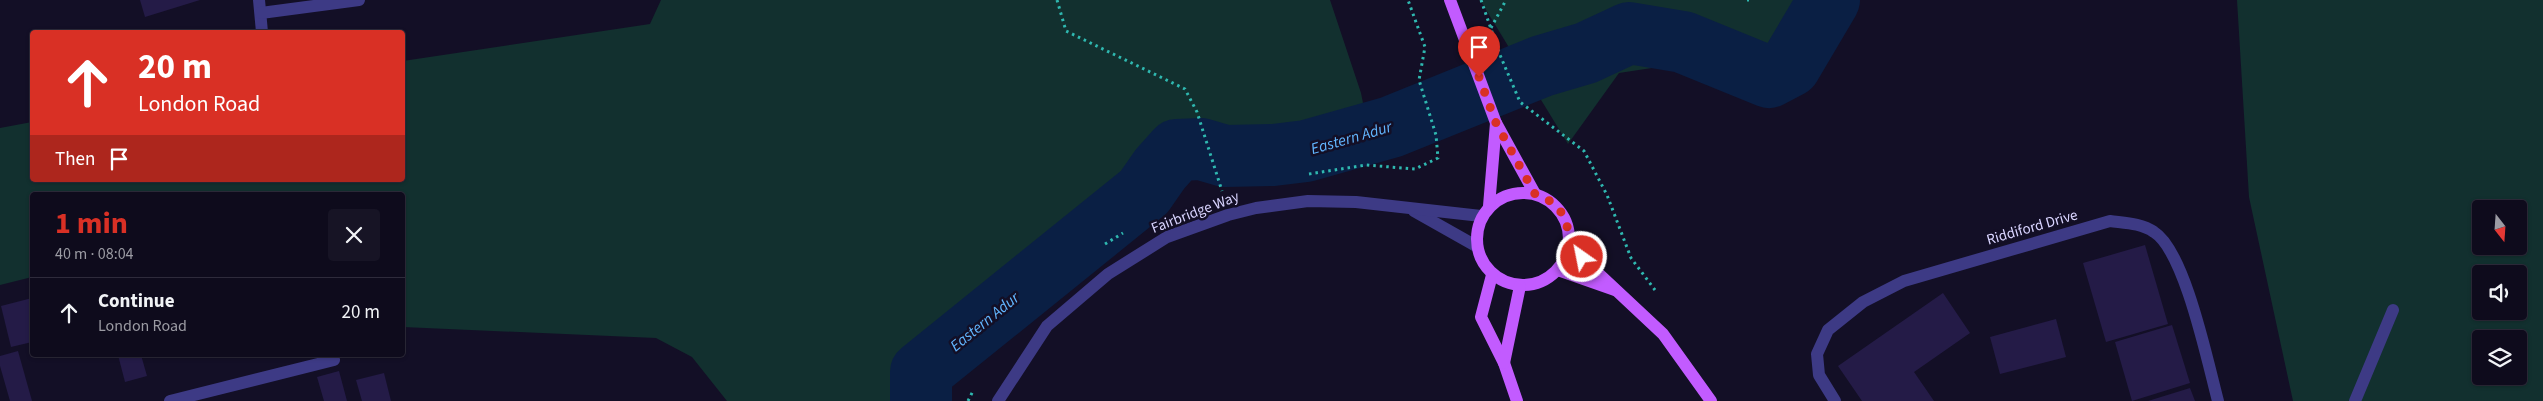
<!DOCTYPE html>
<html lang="en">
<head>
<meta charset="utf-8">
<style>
	:root { --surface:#0e0b1c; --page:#171425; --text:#f1f3f6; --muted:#9b9ba3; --line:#2e2b3b; --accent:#d93025 }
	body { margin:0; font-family:"Source Sans 3",sans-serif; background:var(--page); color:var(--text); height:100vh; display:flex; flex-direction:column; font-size:19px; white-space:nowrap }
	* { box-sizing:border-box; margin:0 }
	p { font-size:16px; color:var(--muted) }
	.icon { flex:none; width:28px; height:28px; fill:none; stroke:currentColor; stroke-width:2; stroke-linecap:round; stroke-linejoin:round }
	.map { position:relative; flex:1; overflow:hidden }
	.sheet { position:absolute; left:30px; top:192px; width:375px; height:165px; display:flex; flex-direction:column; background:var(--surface); border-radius:5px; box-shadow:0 1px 4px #0004,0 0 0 1px var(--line) }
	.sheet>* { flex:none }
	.top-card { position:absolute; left:30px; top:30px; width:375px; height:152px; border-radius:5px; box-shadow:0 1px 4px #0004,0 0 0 1px var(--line); background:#d93025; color:#fff; overflow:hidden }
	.needle { width:32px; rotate:163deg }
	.controls { position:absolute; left:2472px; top:200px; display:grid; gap:10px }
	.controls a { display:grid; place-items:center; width:55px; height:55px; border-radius:5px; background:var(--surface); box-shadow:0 1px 4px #0004,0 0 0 1px var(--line); font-size:25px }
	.pin { position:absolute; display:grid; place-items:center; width:42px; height:42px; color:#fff; margin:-51px -21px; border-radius:50% 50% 50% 0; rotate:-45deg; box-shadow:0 0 5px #0007 }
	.pin .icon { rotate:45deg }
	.me { position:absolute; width:55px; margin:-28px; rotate:327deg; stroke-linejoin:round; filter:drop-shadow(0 0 4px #0008) }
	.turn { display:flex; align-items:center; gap:18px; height:105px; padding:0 25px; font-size:22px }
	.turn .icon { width:65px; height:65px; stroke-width:2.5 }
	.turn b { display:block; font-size:35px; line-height:42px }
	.then { display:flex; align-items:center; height:48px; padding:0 25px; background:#0003; gap:10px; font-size:19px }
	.round { display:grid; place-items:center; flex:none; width:52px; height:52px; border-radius:5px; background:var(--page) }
	.summary { display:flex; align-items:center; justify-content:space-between; height:85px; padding:0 25px }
	h1 { font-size:30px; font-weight:700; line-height:38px; color:var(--accent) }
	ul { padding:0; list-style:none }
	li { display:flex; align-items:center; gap:15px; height:70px; padding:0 25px; border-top:1px solid var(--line) }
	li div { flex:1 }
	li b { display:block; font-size:19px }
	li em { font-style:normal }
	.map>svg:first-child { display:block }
</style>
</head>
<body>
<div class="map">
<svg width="2543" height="401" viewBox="0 0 2543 401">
	<rect width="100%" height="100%" fill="#130f26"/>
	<g fill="#12302f" fill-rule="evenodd">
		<path d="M661 0H1330L1361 93 1369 133 1179 142 1113 221 1051 268 968 338 906 401H727L692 357 656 338 403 327 402 195H32V277L0 285V128L32 122V180H402L403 61 650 24Z"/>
		<path d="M1480 0H1795L1763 51 1619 73 1568 144Z"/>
		<path d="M2237 0H2543V401H2293L2249 197ZM2481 209H2519V246H2481ZM2481 274H2519V311H2481ZM2481 339H2519V376H2481Z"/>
	</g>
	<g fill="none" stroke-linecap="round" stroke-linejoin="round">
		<path stroke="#0a1f44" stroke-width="62" d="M921 401V372L1144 192 1160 169 1177 150 1201 149 1225 156 1273 155 1306 151 1391 127 1542 66 1586 53 1629 33 1683 42 1769 77 1790 66 1829 0"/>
	</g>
	<g fill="#241b47">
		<path d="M140 0H200L145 17Z"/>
		<path d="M2145 245 2168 324 2106 342 2083 263Z"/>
		<path d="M1943 293 1970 333 1914 372 1934 401H1862L1838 366Z"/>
		<path d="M32 298V342L11 347 1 306Z"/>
		<path d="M2056 319 2066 357 2000 374 1990 337Z"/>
		<path d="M2172 325 2190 383 2132 401 2115 342Z"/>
		<path d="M18 351 32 401H10L0 366V356Z"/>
		<path d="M118 355H141L147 376 125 382Z"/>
		<path d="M339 371 347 401H324L317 377Z"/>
		<path d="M384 373 391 401H362L356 380Z"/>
		<path d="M2190 388 2195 401H2148Z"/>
	</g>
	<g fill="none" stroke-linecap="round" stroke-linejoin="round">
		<g stroke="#2fb8b0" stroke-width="3" stroke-dasharray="2.5 4" stroke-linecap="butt">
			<path d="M1057 0 1066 31 1185 89 1197 112 1222 191"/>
			<path d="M1481 0 1500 55 1520 102 1584 151 1607 195 1631 258 1655 290"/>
			<path d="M1747 0H1749"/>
			<path d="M1491 28 1506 0"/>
			<path d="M1309 174 1366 165 1415 169 1438 158 1436 135 1419 80 1425 47 1408 0"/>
			<path d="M1105 244 1123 233"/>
			<path d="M968 401 973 391"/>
		</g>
		<g stroke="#3d3a85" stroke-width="12">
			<path d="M259 0 262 32"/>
			<path d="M261 13 359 0"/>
			<path d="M1414 211 1476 246"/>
			<path d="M170 401 334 360"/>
			<path d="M998 401 1047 326 1108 274 1167 237 1228 215 1256 208 1308 201 1356 202 1481 216"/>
			<path d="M1835 401 1819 375 1817 354 1828 330 1863 302 1904 281 2110 221C2125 223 2141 223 2154 232 2185 251 2208 364 2218 401"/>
			<path d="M2355 401 2393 310"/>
		</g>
		<g stroke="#c25bff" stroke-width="12">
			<path d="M1450 0 1496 123 1535 194"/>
			<circle cx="1523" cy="239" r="46"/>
			<path d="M1489 206 1496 123"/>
			<path d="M1569 246 1663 334 1711 401"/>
			<path d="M1558 270 1615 290"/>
			<path d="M1492 275 1481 317 1504 363 1517 401"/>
			<path d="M1504 363 1520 286"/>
		</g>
	</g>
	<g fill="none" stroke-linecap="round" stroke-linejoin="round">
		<path stroke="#d93025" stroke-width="9" stroke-dasharray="0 16.2" d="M1479 77 1496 123 1535 194 1550 201 1562 213 1568 229 1569 246 1582 257"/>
	</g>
	<g text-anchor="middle" stroke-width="5" stroke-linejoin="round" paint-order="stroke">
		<g font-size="15" fill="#d9d4ff" stroke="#130f26">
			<text transform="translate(1195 212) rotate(-21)" y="5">Fairbridge Way</text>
			<text transform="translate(2032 227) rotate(-16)" y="5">Riddiford Drive</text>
		</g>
		<g font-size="16" font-style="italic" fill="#62b6ff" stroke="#130f26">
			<text transform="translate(1351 137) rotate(-16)" y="6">Eastern Adur</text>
			<text transform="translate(984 321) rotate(-39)" y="6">Eastern Adur</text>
		</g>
	</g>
</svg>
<div class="controls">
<a><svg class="needle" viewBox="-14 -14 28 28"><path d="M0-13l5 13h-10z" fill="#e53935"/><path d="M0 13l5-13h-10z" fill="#9b9ba3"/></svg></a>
<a><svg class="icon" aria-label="sound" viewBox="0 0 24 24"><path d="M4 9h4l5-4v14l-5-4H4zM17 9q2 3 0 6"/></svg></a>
<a><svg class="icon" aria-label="layers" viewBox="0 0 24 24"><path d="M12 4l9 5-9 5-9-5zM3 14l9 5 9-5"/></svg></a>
</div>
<div class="pin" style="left:1479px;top:77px;background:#d93025"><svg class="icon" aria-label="arrive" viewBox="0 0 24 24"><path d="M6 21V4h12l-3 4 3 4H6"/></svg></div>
<svg class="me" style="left:1582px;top:257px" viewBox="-20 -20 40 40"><circle r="17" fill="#d93025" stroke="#fff" stroke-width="3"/><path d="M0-11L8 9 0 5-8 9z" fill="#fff"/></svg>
<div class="top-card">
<div class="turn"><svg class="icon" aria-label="ahead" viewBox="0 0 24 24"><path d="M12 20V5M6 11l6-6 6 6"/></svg><div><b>20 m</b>London Road</div></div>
<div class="then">Then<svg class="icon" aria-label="arrive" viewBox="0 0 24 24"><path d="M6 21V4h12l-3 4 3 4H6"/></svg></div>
</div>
<section class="sheet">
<div class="summary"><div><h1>1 min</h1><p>40 m · 08:04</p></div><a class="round"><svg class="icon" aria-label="close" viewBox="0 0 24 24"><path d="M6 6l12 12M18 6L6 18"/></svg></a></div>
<ul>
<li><svg class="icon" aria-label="ahead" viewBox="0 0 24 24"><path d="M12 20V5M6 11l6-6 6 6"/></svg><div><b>Continue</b><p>London Road</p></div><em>20 m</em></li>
</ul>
</section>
</div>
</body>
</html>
